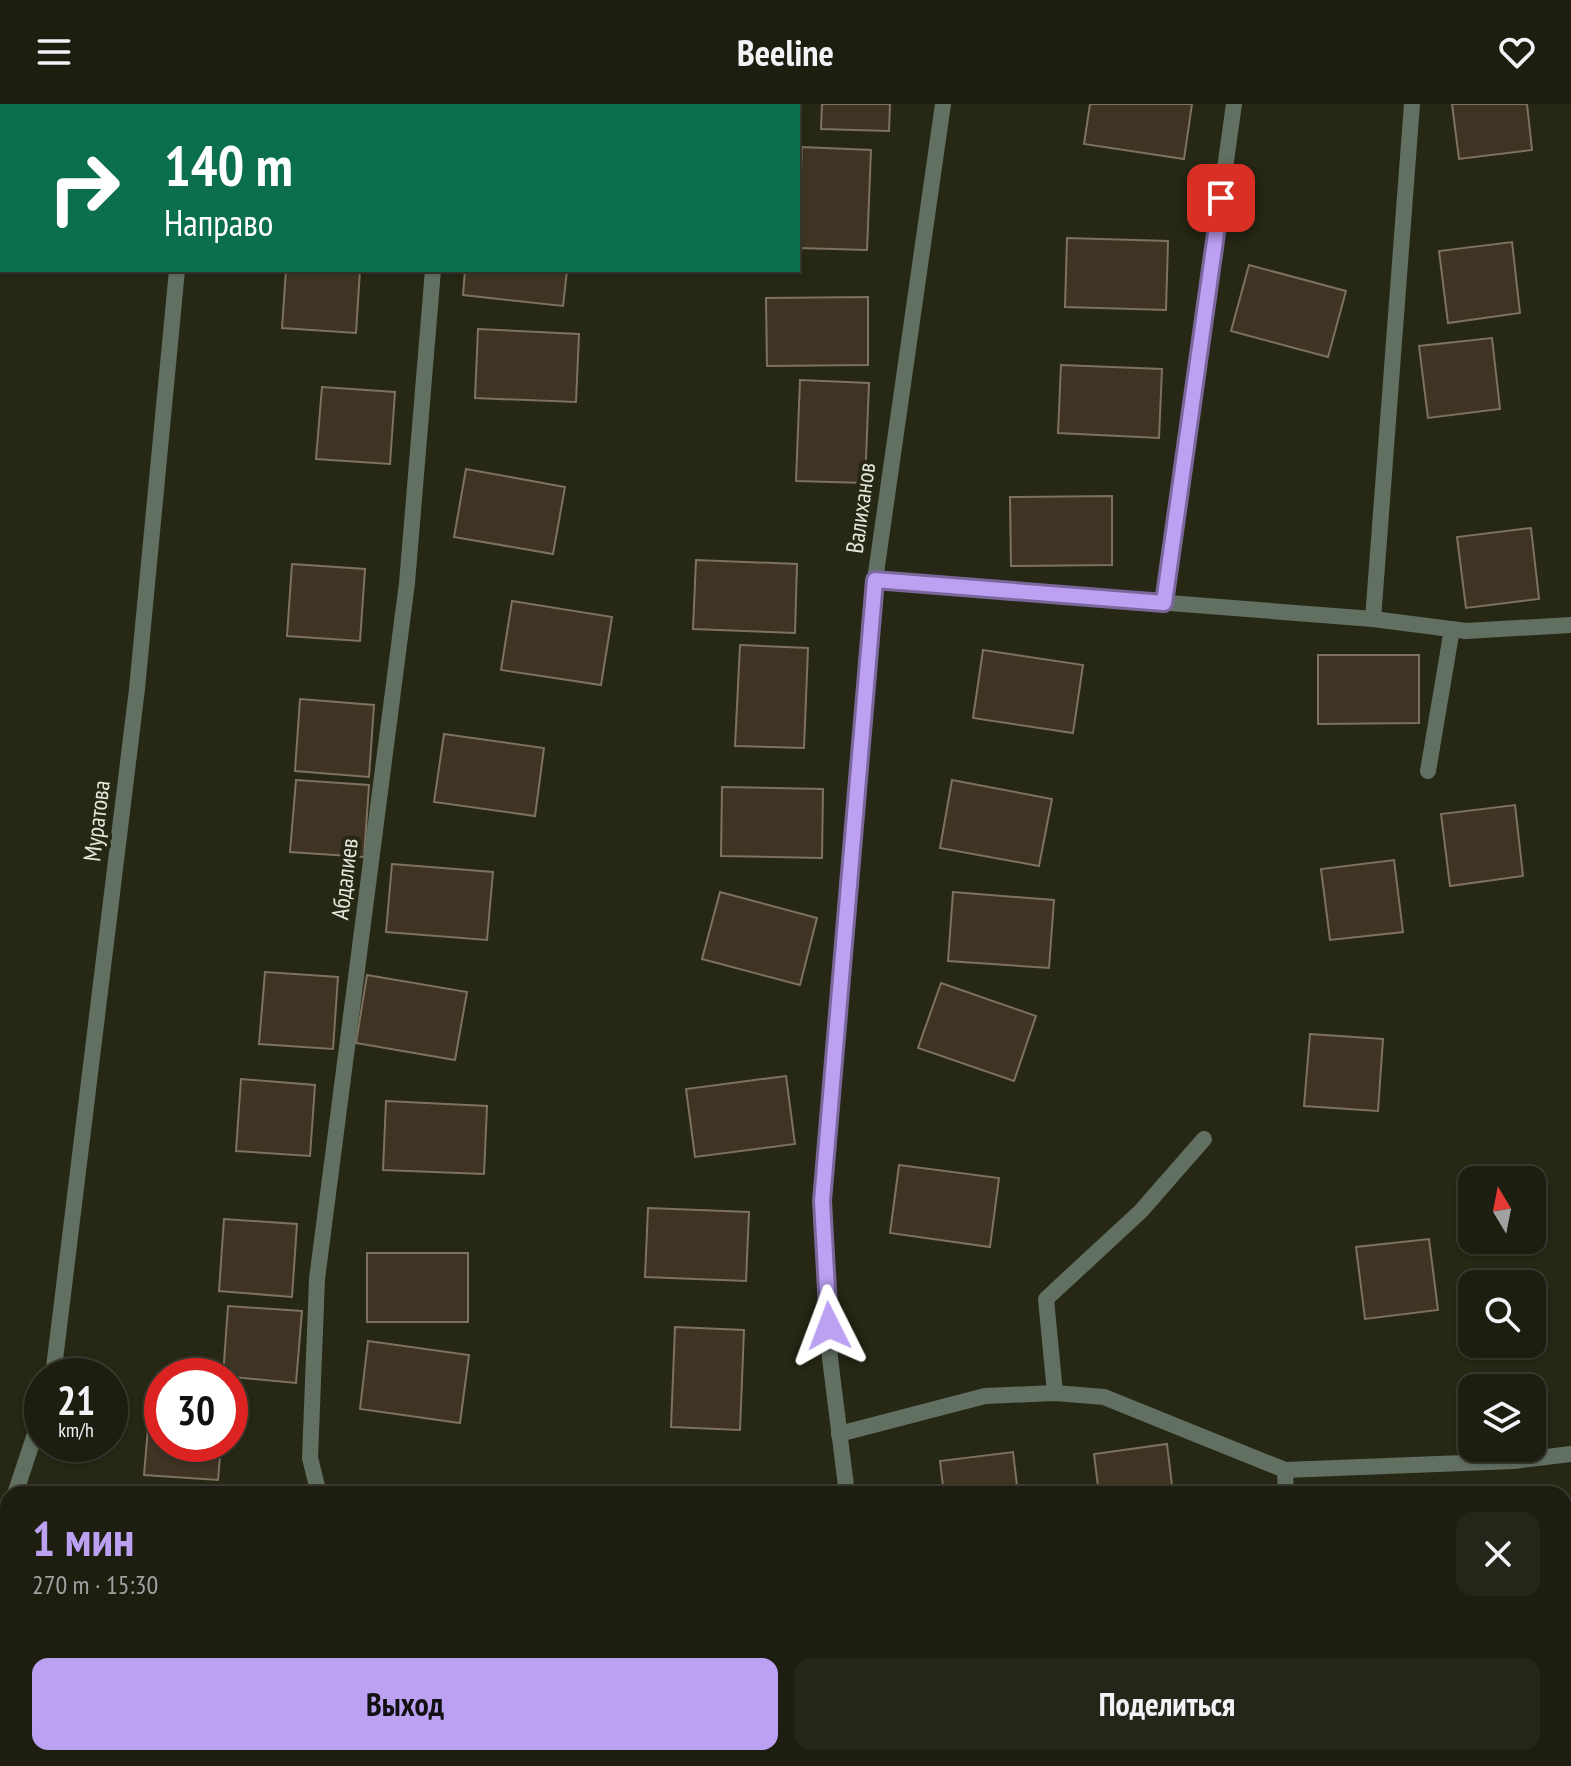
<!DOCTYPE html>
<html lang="ru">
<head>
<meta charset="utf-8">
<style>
	:root { --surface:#1d1d10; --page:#252619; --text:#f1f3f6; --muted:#a0a29f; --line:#3b3b30; --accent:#bca0f2 }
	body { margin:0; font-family:"PT Sans Narrow",sans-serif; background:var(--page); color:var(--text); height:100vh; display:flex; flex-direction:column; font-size:30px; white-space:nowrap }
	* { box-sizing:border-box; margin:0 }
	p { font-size:26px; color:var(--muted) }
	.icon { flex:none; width:44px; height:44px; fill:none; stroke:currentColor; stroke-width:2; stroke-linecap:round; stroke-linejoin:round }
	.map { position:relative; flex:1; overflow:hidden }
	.sheet { position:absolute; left:0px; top:1382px; width:1572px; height:280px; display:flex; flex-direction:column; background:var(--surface); border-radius:24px 24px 0 0; box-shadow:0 2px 6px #0004,0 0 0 2px var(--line) }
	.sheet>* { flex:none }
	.banner { position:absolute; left:0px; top:0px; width:800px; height:168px; box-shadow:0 2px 6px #0004,0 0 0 2px var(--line); background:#0b6e4f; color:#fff; overflow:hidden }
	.needle { width:52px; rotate:350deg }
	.controls { position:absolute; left:1458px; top:1062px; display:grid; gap:16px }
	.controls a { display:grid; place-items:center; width:88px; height:88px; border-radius:16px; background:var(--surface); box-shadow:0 2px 6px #0004,0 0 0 2px var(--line); font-size:40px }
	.speed { position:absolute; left:24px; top:1254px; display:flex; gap:16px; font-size:40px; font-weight:700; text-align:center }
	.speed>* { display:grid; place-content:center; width:104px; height:104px; border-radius:50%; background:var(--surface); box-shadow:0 2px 6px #0004,0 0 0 2px var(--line); line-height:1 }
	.speed small { font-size:20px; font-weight:400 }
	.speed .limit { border:12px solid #d22; background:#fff; color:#111 }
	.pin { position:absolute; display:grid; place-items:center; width:68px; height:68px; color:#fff; margin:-34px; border-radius:16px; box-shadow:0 4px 12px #0006 }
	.me { position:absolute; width:88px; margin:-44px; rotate:357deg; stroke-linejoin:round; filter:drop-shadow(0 0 6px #0008) }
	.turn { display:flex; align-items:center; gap:28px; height:168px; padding:0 32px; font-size:36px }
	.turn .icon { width:104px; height:104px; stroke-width:2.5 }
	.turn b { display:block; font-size:56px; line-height:68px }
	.round { display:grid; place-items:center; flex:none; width:84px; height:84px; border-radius:16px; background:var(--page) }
	.summary { display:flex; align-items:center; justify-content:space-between; height:136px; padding:0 32px }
	h1 { font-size:48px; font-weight:700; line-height:60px; color:var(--accent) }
	.action { display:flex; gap:16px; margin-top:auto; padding:16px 32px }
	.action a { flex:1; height:92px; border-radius:16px; background:var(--accent); color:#111; font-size:32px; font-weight:700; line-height:92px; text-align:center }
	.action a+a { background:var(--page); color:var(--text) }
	header { display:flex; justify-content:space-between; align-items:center; height:104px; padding:0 32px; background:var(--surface); font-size:36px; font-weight:700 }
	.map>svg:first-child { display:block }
</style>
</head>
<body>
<header><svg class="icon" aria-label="menu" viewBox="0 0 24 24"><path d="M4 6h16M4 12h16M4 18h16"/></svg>Beeline<svg class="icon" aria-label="heart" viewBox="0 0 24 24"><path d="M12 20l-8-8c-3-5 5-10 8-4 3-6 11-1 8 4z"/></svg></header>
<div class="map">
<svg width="1571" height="1662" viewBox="0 0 1571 1662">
	<rect width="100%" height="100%" fill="#272715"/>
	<g fill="#3f3323" stroke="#7e715f" stroke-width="2">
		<path d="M352 0H421L352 2Z"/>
		<path d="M498 0H599L498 2Z"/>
		<path d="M822 0H890L889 27 821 25Z"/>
		<path d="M1090 0H1192L1184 55 1084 40Z"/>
		<path d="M1452 0H1527L1532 46 1459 55Z"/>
		<path d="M802 43 871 46 867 146 798 144Z"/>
		<path d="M1067 134 1168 137 1166 206 1065 203Z"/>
		<path d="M1512 138 1520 209 1448 219 1439 147Z"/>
		<path d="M1249 161 1346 187 1328 253 1231 227Z"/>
		<path d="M286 166H360L356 229 282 224Z"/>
		<path d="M465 166H567L563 202 463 191Z"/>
		<path d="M868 193V261L767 262 766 194Z"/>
		<path d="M478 225 579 230 576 298 475 294Z"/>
		<path d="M1492 234 1500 305 1428 314 1419 242Z"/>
		<path d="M1061 261 1162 265 1159 334 1058 329Z"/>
		<path d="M800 276 869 279 865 379 796 377Z"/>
		<path d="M322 283 395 288 390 360 316 355Z"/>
		<path d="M466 365 565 383 553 450 454 433Z"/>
		<path d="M1112 392V461L1011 462 1010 393Z"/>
		<path d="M1531 424 1539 495 1466 504 1457 433Z"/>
		<path d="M696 456 797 460 795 529 693 525Z"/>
		<path d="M292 460 365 465 360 537 287 532Z"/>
		<path d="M512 497 612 513 601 581 501 566Z"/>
		<path d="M740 541 808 544 804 644 735 642Z"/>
		<path d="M983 546 1083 561 1073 629 973 614Z"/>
		<path d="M1318 551H1419V619L1318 620Z"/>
		<path d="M300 595 374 601 369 673 295 667Z"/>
		<path d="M444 630 544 644 535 712 434 698Z"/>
		<path d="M296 676 369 681 364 753 290 748Z"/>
		<path d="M952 676 1052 695 1039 762 940 744Z"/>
		<path d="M722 683 823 685 822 754 721 752Z"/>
		<path d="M1515 701 1523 772 1450 782 1441 710Z"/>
		<path d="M1394 756 1403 828 1330 836 1321 765Z"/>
		<path d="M392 760 493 768 487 836 386 828Z"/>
		<path d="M720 788 817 814 800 881 702 855Z"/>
		<path d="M953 788 1054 796 1049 864 948 857Z"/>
		<path d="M265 868 338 873 333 945 259 940Z"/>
		<path d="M367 871 467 888 455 956 356 939Z"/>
		<path d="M941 879 1036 912 1014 977 918 944Z"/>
		<path d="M1310 930 1383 935 1378 1007 1304 1002Z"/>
		<path d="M786 972 795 1040 695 1053 686 985Z"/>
		<path d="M241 975 315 981 310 1052 236 1047Z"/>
		<path d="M386 997 487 1002 484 1070 383 1066Z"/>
		<path d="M899 1061 999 1074 990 1143 890 1129Z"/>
		<path d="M648 1104 749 1108 746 1177 645 1173Z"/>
		<path d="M224 1115 297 1120 292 1193 219 1187Z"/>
		<path d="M1429 1135 1438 1206 1365 1215 1356 1143Z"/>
		<rect x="367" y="1149" width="101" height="69"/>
		<path d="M228 1202 302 1207 296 1279 223 1272Z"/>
		<path d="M675 1223 744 1226 740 1326 671 1323Z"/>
		<path d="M368 1237 469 1251 460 1319 360 1305Z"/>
		<path d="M150 1300 162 1301V1340H221L218 1376 144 1371Z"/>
		<path d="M1167 1340 1173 1390H1099L1094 1350Z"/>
		<path d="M1013 1348 1018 1390H944L940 1357Z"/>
		<path d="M124 1654H204L200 1662H121Z"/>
		<path d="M770 1654H821L823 1662H751L750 1659Z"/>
		<path d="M1081 1654H1155L1156 1662H1082Z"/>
		<path d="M1326 1654H1396L1329 1662Z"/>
	</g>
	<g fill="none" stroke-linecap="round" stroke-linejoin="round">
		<g stroke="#627062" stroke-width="16">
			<path d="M173 0V2"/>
			<path d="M447 2V0"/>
			<path d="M875 476 1373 515 1466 527 1571 521"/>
			<path d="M1164 499 1234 0"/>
			<path d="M1373 515 1412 0"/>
			<path d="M1428 667 1452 525"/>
			<path d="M53 1272 137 585 177 166"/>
			<path d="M1055 1289 1046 1195 1141 1107 1204 1035"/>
			<path d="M839 1330 985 1292 1055 1289 1104 1293 1285 1366 1514 1357 1571 1350"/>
			<path d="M1285 1366 1286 1390"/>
			<path d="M15 1390 42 1309"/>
			<path d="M319 1390 310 1354 317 1175 407 479 433 166"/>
			<path d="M847 1390 830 1254 822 1097 875 476 943 0"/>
			<path d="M0 1436 8 1412"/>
			<path d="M885 1654 886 1662"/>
			<path d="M364 1662 369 1654"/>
		</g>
	</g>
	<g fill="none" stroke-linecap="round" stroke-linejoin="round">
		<g stroke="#7a689d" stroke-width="20">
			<path id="route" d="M829 1222 822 1097 875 476 1164 499 1221 94"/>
		</g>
		<use href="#route" stroke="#bca0f2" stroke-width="14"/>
	</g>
	<g text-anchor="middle" stroke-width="8" stroke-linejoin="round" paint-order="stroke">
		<g font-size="24" fill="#e6e7db" stroke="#272715">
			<text transform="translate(861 404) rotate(-82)" y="8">Валиханов</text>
			<text transform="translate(97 717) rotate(-83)" y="8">Муратова</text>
			<text transform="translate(345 775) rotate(-83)" y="8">Абдалиев</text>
		</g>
	</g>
</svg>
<div class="controls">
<a><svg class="needle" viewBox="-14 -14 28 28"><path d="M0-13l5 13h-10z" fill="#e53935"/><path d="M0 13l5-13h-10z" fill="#a0a29f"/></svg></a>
<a><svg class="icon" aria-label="search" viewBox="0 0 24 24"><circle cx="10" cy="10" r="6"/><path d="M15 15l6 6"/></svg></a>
<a><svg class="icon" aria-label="layers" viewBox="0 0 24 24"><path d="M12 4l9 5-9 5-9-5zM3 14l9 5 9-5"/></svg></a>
</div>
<div class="speed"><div>21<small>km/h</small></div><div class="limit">30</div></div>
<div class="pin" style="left:1221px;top:94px;background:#d93025"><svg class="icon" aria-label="arrive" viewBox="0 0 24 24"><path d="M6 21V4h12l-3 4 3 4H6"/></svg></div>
<svg class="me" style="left:829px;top:1222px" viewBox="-20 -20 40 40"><path d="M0-17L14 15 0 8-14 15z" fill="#bca0f2" stroke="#fff" stroke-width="4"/></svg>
<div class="banner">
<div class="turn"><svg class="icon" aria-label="right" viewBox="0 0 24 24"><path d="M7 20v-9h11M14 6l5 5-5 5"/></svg><div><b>140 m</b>Направо</div></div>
</div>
<section class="sheet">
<div class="summary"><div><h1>1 мин</h1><p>270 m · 15:30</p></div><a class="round"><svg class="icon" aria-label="close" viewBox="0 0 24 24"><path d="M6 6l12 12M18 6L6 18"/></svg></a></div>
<div class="action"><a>Выход</a><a>Поделиться</a></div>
</section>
</div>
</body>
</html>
